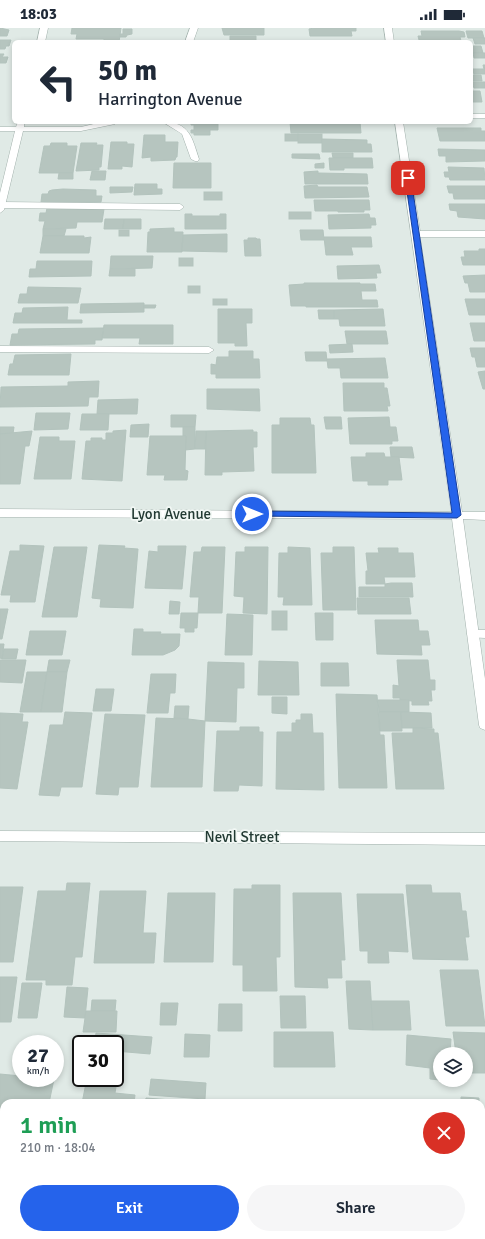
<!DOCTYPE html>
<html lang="en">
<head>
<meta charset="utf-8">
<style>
	:root { --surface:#fff; --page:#f6f6f7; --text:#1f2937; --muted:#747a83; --accent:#2563eb }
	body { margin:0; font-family:Signika,sans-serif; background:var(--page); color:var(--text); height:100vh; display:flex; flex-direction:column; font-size:15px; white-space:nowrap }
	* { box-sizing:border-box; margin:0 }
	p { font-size:13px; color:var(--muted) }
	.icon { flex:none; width:22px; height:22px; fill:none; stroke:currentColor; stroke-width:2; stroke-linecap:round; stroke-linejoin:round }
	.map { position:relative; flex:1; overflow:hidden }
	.drawer { position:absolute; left:0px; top:1071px; width:485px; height:140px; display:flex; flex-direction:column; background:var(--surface); border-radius:12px 12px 0 0; box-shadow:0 2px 6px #0003 }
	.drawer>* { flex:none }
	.top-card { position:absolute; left:12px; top:12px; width:461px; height:84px; border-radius:6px; box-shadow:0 2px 6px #0003; background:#fff; color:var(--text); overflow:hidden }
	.controls { position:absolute; left:433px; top:1019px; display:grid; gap:8px }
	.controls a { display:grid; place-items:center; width:40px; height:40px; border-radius:50%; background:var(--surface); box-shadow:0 2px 6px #0003; font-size:20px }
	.speed { position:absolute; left:12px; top:1007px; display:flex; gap:8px; font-size:20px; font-weight:700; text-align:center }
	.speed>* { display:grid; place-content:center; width:52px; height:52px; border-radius:50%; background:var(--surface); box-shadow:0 2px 6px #0003; line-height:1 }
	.speed small { font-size:10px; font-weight:400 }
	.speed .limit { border:2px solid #111; border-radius:6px; background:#fff; color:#111 }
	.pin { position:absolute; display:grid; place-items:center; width:34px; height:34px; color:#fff; margin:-17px; border-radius:8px; box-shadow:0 2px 6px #0006 }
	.me { position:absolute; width:44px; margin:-22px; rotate:90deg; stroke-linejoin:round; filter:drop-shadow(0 0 3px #0008) }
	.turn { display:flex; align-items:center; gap:14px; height:84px; padding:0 20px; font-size:18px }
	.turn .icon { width:52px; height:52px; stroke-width:2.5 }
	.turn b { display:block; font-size:28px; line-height:34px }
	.round { display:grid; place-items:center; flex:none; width:42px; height:42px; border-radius:21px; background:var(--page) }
	.headline { display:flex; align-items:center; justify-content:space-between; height:68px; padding:0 20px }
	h1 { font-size:24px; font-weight:600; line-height:30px; color:#1e9e55 }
	.cta { display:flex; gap:8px; margin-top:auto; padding:8px 20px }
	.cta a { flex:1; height:46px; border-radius:24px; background:var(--accent); color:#fff; font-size:16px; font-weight:600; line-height:46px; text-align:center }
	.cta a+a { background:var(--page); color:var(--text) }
	.status { display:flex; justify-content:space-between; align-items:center; height:28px; padding:0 20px; background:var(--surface); direction:ltr }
	.status svg { height:11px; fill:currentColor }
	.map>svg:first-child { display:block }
</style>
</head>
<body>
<div class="status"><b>18:03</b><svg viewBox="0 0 49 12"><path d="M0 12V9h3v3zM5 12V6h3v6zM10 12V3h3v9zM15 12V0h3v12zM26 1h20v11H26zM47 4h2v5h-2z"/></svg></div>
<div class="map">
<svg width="485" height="1211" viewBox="0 0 485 1211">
	<rect width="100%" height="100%" fill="#e0eae6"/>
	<g fill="#b6c5bf" stroke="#b3c3bd">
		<path d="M0 0 9 2 7 8H0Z"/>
		<path d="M72 0H121L119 14H104V11H76L77 6H71Z"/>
		<path d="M222 0H264V7H224Z"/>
		<path d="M314 0H356V3H351L352 8H310L309 1Z"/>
		<path d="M123 1H132V6L127 7 126 9H120V6H123Z"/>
		<path d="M421 3H459L464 4 465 9H460L461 13 419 12 418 8H422Z"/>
		<path d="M466 3H482L484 10H468Z"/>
		<path d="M230 8H256V14H227L230 13Z"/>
		<path d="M473 10H485V16H475Z"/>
		<path d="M0 12H11L9 18H6L5 21H0Z"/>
		<rect x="310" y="13" width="41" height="1"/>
		<path d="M471 18H481L483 25H471Z"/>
		<path d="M473 25H485V30H474Z"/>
		<path d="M0 26H4L2 29H8L6 35H0Z"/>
		<path d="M483 37H485V46H474L472 41H484Z"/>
		<path d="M471 47H481L482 53H471Z"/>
		<path d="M472 54H485V60H474Z"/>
		<path d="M471 63H480L482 74H471Z"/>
		<path d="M191 94H210V96H218V102H210V107H194V105H191V102H194V97H191Z"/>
		<path d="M290 94H360L361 105H291Z"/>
		<path d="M437 100H481V103H485V113H440Z"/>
		<rect x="285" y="106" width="13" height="7"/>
		<rect x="298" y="106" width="24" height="9"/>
		<path d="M144 107H165V114H178L177 129H176L175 132 151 133V129L142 130Z"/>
		<path d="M322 111 367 112V116H371L372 124H322Z"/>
		<path d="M111 114H127V116H134L132 139 122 138V141H108Z"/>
		<path d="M51 115H67V118H77L73 145H39L44 118H50Z"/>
		<path d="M81 115H97L96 117H103L101 139H99V142L76 143Z"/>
		<path d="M438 121 485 122V133L446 134V128H439Z"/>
		<path d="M332 125H353V130H333Z"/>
		<path d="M292 126H319L320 131 292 130Z"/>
		<path d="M329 130H372L373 140H344V142H330Z"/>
		<path d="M174 135H211V160H173Z"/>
		<path d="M324 135V140H315V136Z"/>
		<path d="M448 139 484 140 485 152H450L449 149H445L444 144H449Z"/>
		<path d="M92 143H106L105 152H90Z"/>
		<path d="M318 143V145L367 146 368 156H305L304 144Z"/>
		<path d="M59 145H73V151H58Z"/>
		<path d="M135 156H157V161H162V166L134 167Z"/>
		<path d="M317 157 318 159H367L369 169 305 170 304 158Z"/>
		<path d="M447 158H485V171H454L453 165H449Z"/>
		<path d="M110 159H133L132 164 110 165Z"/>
		<path d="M63 161 96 162V168H102L101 174H41L42 166H48L49 163 52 162Z"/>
		<rect x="204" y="164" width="18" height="8"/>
		<path d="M314 172H369L370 182H364V184H338V183H315Z"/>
		<path d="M449 176H485V191L458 189 457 183 450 182Z"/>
		<path d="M47 180 104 181 102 194H77L76 200 43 201 45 193H39L40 185H46Z"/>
		<rect x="289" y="184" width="22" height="7"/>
		<path d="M185 186H192V188H220V186H226V201H185Z"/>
		<path d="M369 186 370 190H375L376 197H371V200L329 201 328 187Z"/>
		<path d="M105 191H124L123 201H104Z"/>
		<path d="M124 191H141V201H123Z"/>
		<path d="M174 200V204H183L182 224H147L148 204H150V201Z"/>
		<path d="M43 201H66L64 208H43Z"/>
		<rect x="119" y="202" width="10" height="6"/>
		<path d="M300 202H323L324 212H301Z"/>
		<path d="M227 206V224L182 223 183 207Z"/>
		<path d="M43 208H84V210L91 209 89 225H40Z"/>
		<path d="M324 209H371L372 219H351L353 227H326Z"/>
		<path d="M248 210H256L257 211H260L261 228H245L244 212H248Z"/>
		<path d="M479 221H485V237H463L461 229H465L464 223H479Z"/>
		<path d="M111 228H153L152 240 110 241Z"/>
		<rect x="179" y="230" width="14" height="8"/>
		<path d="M37 233H92L91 248 29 249 30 241H36Z"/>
		<path d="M379 237 381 245H376L377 250 338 251 337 238Z"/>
		<path d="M110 241H135V248H109Z"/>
		<path d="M485 247V264H470L468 255H465L463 248Z"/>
		<path d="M304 255H360V256H375L376 263H361L362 272H377L378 279H306V278H291L289 257 304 256Z"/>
		<rect x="188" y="258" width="12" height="7"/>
		<path d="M28 259 81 260 78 275H18L20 266H27Z"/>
		<rect x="213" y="271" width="14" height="6"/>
		<path d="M465 271H485V287H469Z"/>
		<path d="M144 275V284L80 285 81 276Z"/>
		<path d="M144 277H156L155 280H144Z"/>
		<path d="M68 279 67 292H82V295H13L15 285H22L23 280Z"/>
		<path d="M218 281H252V295H246L247 318H235V315H218Z"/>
		<path d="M383 281 385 298H340L339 291H334V282Z"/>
		<path d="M318 282H334V291H319Z"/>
		<path d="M470 295H485V313H474Z"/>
		<path d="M104 297H173V316H139L140 310H102Z"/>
		<path d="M103 300 102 312H95V316L10 317 12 306H18L19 301Z"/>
		<path d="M345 303H386L388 316H347Z"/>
		<path d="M352 316 353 324 330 325 329 317Z"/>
		<path d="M470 320H485V339H477L475 329H472Z"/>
		<path d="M229 323H253V331H259L260 350H216V346H211V336L216 337 217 329H229Z"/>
		<path d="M305 324H326L327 333H306Z"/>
		<path d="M71 326 69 347H8L10 336H13L15 327Z"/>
		<path d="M385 330 388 350H341L340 340H328L327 331Z"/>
		<path d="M485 343V361H483L478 344Z"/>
		<path d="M99 353 98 369H89L88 378 0 379 1 359 68 358V354Z"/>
		<path d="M343 355H384V360H387L390 378H387L388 383H344Z"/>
		<path d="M207 361H259L260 383 207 381Z"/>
		<path d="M138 371 137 386H97L98 372Z"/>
		<path d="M36 385H70L68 401 34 402Z"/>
		<path d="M82 386H109L108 402H80Z"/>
		<path d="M171 387H196L195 399H171Z"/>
		<path d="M324 389H341L342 401H326Z"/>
		<path d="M389 389 390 399H396L398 413H392V416H350L348 390Z"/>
		<path d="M280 390H310L311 397H314L316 445H272V397H280Z"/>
		<path d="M149 396 148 409H130L131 397Z"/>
		<path d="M0 399H14L13 406H0Z"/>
		<path d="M183 399H195V421L185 422 186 408H183Z"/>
		<path d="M126 402 122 453 82 451 86 413H91V410H102V412H106V405H113V403Z"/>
		<path d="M253 402V404H257V419H253L254 443 222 444V447H205L206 403Z"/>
		<path d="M32 403 29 418H25L20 456H0V406Z"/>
		<path d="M196 403H206L205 421H195Z"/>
		<path d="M150 408H186L185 442 188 443 187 452H164L165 447H147Z"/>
		<path d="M40 409H59V413H75L71 451H34Z"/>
		<path d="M390 419H412L414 430 391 429Z"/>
		<path d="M366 425H384L385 429H399L402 452H388V457H368V453H353L351 429H366Z"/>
		<path d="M20 517 44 518 35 574H10L11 567H1L10 523H20Z"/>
		<path d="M99 517 125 518 124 520 138 521 133 580 100 579 101 571 92 570Z"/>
		<path d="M158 518H186L182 561 145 560 149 523 158 524Z"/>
		<path d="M54 519H87L77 589H42Z"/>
		<path d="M202 519H225L222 585H198L199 569H190L194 524H201Z"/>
		<path d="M245 519H268L267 586 243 585 244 569 234 568 236 524H245Z"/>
		<path d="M288 519 310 520 312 577H283L284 569H278L279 525H288Z"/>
		<path d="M333 519H354L356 582H323L321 525H333Z"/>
		<path d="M378 520H398V525H413L415 549H384L385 556H366V543H368L366 525H379Z"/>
		<path d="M391 555H412L413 569H359V559H385V556Z"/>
		<path d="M357 570H409L411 586H358Z"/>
		<path d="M170 573 180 574 179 586H169Z"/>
		<path d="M0 581H8L2 611H0Z"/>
		<rect x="272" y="583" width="15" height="19"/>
		<path d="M181 585H198L197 600H194V604H185V600H180Z"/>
		<path d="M315 585H333V612H316Z"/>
		<path d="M227 586 253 587 252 627H225Z"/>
		<path d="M375 592H418L419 603H428L430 617H421L422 627 377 626Z"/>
		<path d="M134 601H143V604H161L160 606H180L179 618 175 622 163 627H132Z"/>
		<path d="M30 603H66L62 627H26Z"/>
		<path d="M0 616H4L2 631 0 630Z"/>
		<path d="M4 621H18L16 631H2Z"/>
		<path d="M0 632H26L22 655 0 654Z"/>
		<path d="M49 632H70L67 644H47Z"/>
		<path d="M397 632H428L430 652H435V662H431L432 673H428L429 677H412V673L400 672V670H393V657L399 658Z"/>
		<path d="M259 633 298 634 299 667H258Z"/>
		<path d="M208 634 244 635V660H237L236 694 205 693Z"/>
		<path d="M321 635H348L349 658H321Z"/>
		<path d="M27 644H47L41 684H20Z"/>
		<path d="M47 644H67L62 684H41Z"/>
		<path d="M151 646H176L175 665H170L168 685H147Z"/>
		<path d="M96 661H114L111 683H93Z"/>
		<path d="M336 666 377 667 380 707H384L387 760H339Z"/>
		<path d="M272 669H287V686L272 685Z"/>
		<path d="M378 672H409V684H379Z"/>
		<path d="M175 678H189L188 691 174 690Z"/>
		<path d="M65 684 92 685 82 759H61L59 768 39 767 50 697H63Z"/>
		<path d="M379 684H401L402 703H380Z"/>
		<path d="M401 684 431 685 432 700H402Z"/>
		<path d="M0 685 23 686 22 694H28L17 761 0 760Z"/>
		<path d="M105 686 145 687 138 759H119L118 767 96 766Z"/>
		<path d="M301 686H312L313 705H323L324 762 276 761 277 704H292V695H296V692H301Z"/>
		<path d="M156 690 188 691 205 693 202 759H151Z"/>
		<path d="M240 699H259V704H263L262 758 239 757 238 763H214L217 703H240Z"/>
		<path d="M413 700 434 701V705H438L444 761H396L392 705H413Z"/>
		<path d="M67 855H90L82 929H75L72 957H46V952H26L38 863H66Z"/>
		<path d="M252 857H280V929H276L277 963H243V937H233L234 861H252Z"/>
		<path d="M406 857H431L432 865H460L462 883H466L469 909H465L468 932 413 931Z"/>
		<path d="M0 859H23L13 934H0Z"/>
		<path d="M100 863H146L143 905H156L154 935H94Z"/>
		<path d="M168 865H215L213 934H164Z"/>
		<path d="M293 865H341L345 932H341L342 950H327L328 960 295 959Z"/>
		<path d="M357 866H403L408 924 388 923 389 935H368V923H360Z"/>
		<path d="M440 942H478L485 998H446Z"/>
		<path d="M0 949H17L11 994H0Z"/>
		<path d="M346 953H370L373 1002 349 1001Z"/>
		<path d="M22 955H42L37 990H18Z"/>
		<path d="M67 959 88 960 85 990 64 989Z"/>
		<path d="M280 968H305L306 1000H281Z"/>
		<path d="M92 972H116L115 983H91Z"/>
		<path d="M371 973H409L411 1002H373Z"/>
		<path d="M161 975H178L176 997H160Z"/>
		<path d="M219 976H242V1003H218Z"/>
		<path d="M86 983H117L116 1004H83Z"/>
		<path d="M274 1004H333L335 1039H274Z"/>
		<path d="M453 1004 485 1005V1045H466V1026H456Z"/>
		<path d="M96 1005 152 1009 150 1026 115 1023V1016H94Z"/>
		<path d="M185 1006 210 1007 209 1029H184Z"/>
		<path d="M407 1007 451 1011 450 1026H440V1052L430 1051V1040L406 1037Z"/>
		<path d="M0 1046 21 1048V1050L54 1051 49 1075H4V1181H0Z"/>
		<path d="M115 1047H118L115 1065 135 1067 134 1075H82L87 1050H115Z"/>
		<path d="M151 1051 206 1055 205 1071 149 1067Z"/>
		<path d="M461 1069 479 1070V1075H461Z"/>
		<path d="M146 1070 197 1074V1075H145Z"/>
		<path d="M396 1072 425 1075H396Z"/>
		<path d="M481 1091 485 1092V1192L484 1181H481Z"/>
	</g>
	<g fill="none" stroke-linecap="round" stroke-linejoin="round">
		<g stroke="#a3b2ad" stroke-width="1">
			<g id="lane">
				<path d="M163 94C190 94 192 110 199 131L198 133H195L191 131 182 106Z"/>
				<path d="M1 174 180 176 184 179 180 182 1 180Z"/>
				<path d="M0 318 209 319 214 322 209 325 0 324Z"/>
				<path d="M473 602H485V610L469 609 467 606 469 603Z"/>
			</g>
		</g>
		<g stroke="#a3b2ad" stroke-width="1">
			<g id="street">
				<path d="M40 0H48L45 14H37Z"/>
				<path d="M190 0H198L193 14H185Z"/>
				<path d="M384 0H392L394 14H386Z"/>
				<rect x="471" y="86" width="14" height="4"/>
				<path d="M18 94H24V99H81L102 94H116L115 96 81 103H23L4 182 0 185V165L15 103H0V99H16Z"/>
				<path d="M395 94H403L420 203H485V209H420L462 484H485V492L463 491 485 651V702L480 700 479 697 452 491 0 489V481L451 484Z"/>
				<path d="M0 803 485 805V817L0 813Z"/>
			</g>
		</g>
		<use href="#lane" fill="#fff" fill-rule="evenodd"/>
		<use href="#street" fill="#fff" fill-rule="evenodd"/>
	</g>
	<path fill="#2563eb" stroke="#184099" d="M405 149 411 150 461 487 457 490 249 488 248 486 252 483 452 485Z"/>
	<g text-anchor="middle" stroke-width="3.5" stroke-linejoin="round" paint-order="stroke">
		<g font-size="15" fill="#223a33" stroke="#f1f7f4">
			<text x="171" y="491">Lyon Avenue</text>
			<text x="242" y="814">Nevil Street</text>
		</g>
	</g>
</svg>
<div class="controls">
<a><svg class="icon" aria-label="layers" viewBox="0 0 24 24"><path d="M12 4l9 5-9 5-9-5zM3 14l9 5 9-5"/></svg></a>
</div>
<div class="speed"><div>27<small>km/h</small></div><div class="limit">30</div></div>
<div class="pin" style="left:408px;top:150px;background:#d93025"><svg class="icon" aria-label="arrive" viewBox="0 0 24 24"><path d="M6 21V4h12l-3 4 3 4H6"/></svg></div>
<svg class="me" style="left:252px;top:486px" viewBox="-20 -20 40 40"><circle r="17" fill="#2563eb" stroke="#fff" stroke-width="3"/><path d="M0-11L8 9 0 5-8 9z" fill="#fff"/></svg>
<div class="top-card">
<div class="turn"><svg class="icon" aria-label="left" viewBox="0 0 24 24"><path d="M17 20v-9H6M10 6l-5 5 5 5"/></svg><div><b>50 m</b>Harrington Avenue</div></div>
</div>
<section class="drawer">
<div class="headline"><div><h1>1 min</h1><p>210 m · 18:04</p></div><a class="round" style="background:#d93025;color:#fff"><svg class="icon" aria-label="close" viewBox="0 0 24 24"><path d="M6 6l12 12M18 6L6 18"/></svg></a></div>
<div class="cta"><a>Exit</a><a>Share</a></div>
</section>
</div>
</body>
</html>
